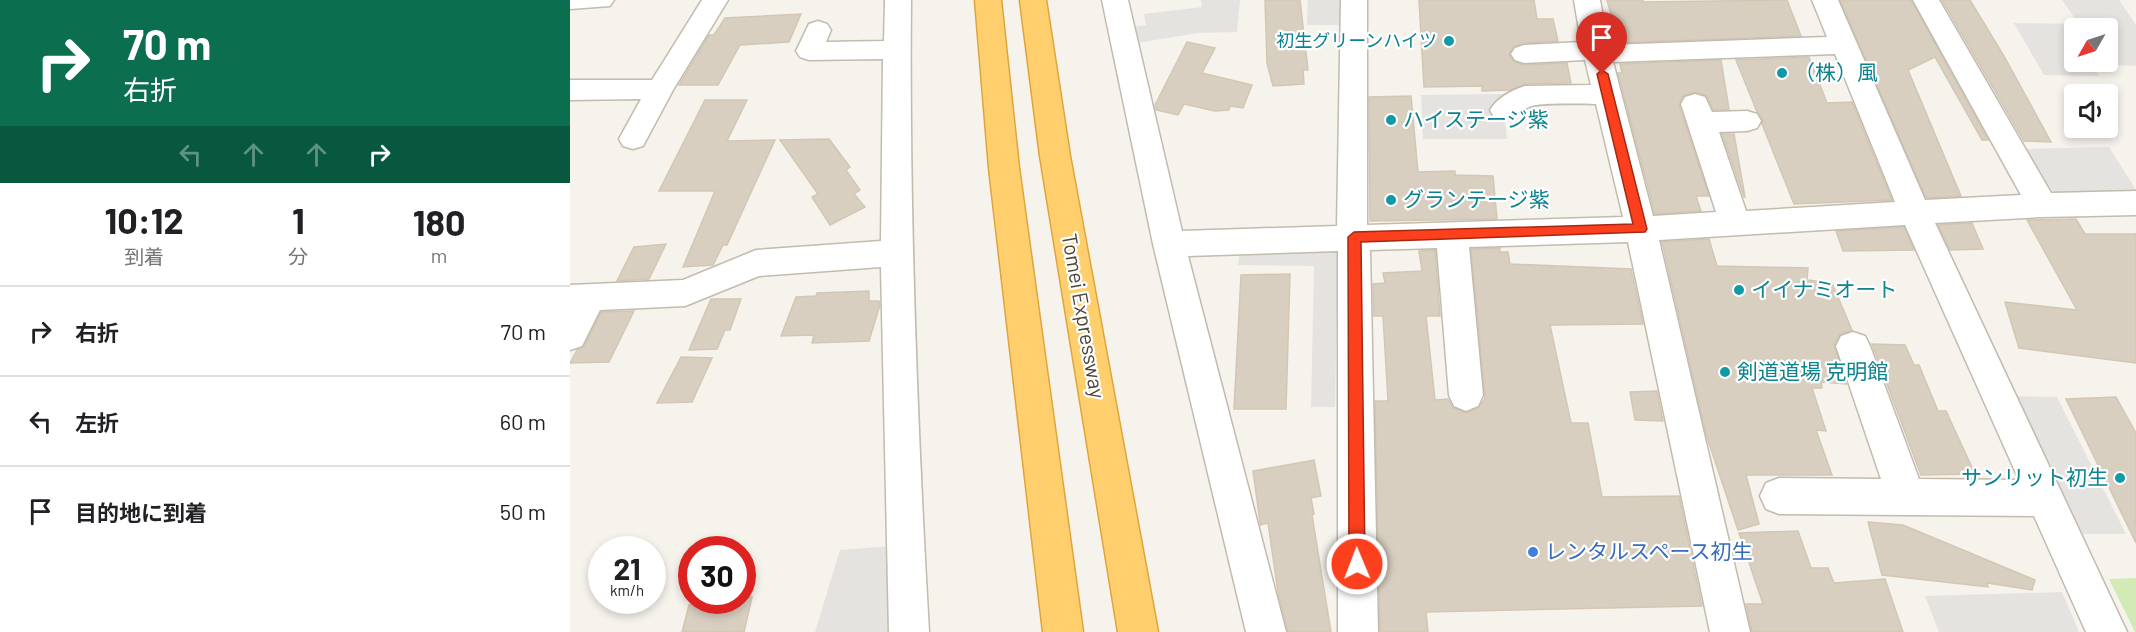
<!DOCTYPE html>
<html lang="ja">
<head>
<meta charset="utf-8">
<style>
	:root { --surface:#fff; --page:#f2f2f2; --text:#202124; --muted:#757577; --line:#e0e0e0 }
	body { margin:0; font-family:Barlow,"Noto Sans JP",sans-serif; background:var(--page); color:var(--text); height:100vh; display:flex; flex-direction:column; font-size:22px; white-space:nowrap }
	* { box-sizing:border-box; margin:0 }
	p { font-size:20px; color:var(--muted) }
	.icon { flex:none; width:33px; height:33px; fill:none; stroke:currentColor; stroke-width:2; stroke-linecap:round; stroke-linejoin:round }
	.map { position:relative; flex:1; overflow:hidden }
	.sheet { display:flex; flex-direction:column; background:var(--surface); width:570px }
	.sheet>* { flex:none }
	.banner { background:#0b6e4f; color:#fff; overflow:hidden }
	.needle { width:39px; rotate:231deg }
	.controls { position:absolute; left:1494px; top:18px; display:grid; gap:12px }
	.controls a { display:grid; place-items:center; width:54px; height:54px; border-radius:6px; background:var(--surface); box-shadow:0 3px 9px #0003; font-size:30px }
	.speed { position:absolute; left:18px; top:536px; display:flex; gap:12px; font-size:30px; font-weight:700; text-align:center }
	.speed>* { display:grid; place-content:center; width:78px; height:78px; border-radius:50%; background:var(--surface); box-shadow:0 3px 9px #0003; line-height:1 }
	.speed small { font-size:15px; font-weight:400 }
	.speed .limit { border:9px solid #d22; background:#fff; color:#111 }
	.pin { position:absolute; display:grid; place-items:center; width:51px; height:51px; color:#fff; margin:-62px -26px; border-radius:50% 50% 50% 0; rotate:-45deg; box-shadow:0 0 6px #0007 }
	.pin .icon { rotate:45deg }
	.me { position:absolute; width:66px; margin:-33px; rotate:359deg; stroke-linejoin:round; filter:drop-shadow(0 0 4px #0008) }
	.turn { display:flex; align-items:center; gap:21px; height:126px; padding:0 24px; font-size:27px }
	.turn .icon { width:78px; height:78px; stroke-width:2.5 }
	.turn b { display:block; font-size:42px; line-height:51px }
	.lanes { display:flex; align-items:center; height:57px; padding:0 24px; background:#0003; justify-content:center; gap:30px; direction:ltr }
	.lanes .off { opacity:.35 }
	.eta { display:flex; justify-content:space-evenly; align-items:center; height:102px; text-align:center }
	.eta b { font-size:36px; font-weight:700; line-height:42px }
	ul { padding:0; list-style:none }
	li { display:flex; align-items:center; gap:18px; height:90px; padding:0 24px; border-top:2px solid var(--line) }
	li div { flex:1 }
	li b { display:block; font-size:22px }
	li em { font-style:normal }
	main { display:flex; flex:1; min-height:0 }
	.map>svg:first-child { display:block }
</style>
</head>
<body>
<main>
<section class="sheet">
<div class="banner">
<div class="turn"><svg class="icon" aria-label="right" viewBox="0 0 24 24"><path d="M7 20v-9h11M14 6l5 5-5 5"/></svg><div><b>70 m</b>右折</div></div>
<div class="lanes"><svg class="icon off" aria-label="left" viewBox="0 0 24 24"><path d="M17 20v-9H6M10 6l-5 5 5 5"/></svg><svg class="icon off" aria-label="ahead" viewBox="0 0 24 24"><path d="M12 20V5M6 11l6-6 6 6"/></svg><svg class="icon off" aria-label="ahead" viewBox="0 0 24 24"><path d="M12 20V5M6 11l6-6 6 6"/></svg><svg class="icon" aria-label="right" viewBox="0 0 24 24"><path d="M7 20v-9h11M14 6l5 5-5 5"/></svg></div>
</div>
<div class="eta">
<div><b>10:12</b><p>到着</p></div>
<div><b>1</b><p>分</p></div>
<div><b>180</b><p>m</p></div>
</div>
<ul>
<li><svg class="icon" aria-label="right" viewBox="0 0 24 24"><path d="M7 20v-9h11M14 6l5 5-5 5"/></svg><div><b>右折</b></div><em>70 m</em></li>
<li><svg class="icon" aria-label="left" viewBox="0 0 24 24"><path d="M17 20v-9H6M10 6l-5 5 5 5"/></svg><div><b>左折</b></div><em>60 m</em></li>
<li><svg class="icon" aria-label="arrive" viewBox="0 0 24 24"><path d="M6 21V4h12l-3 4 3 4H6"/></svg><div><b>目的地に到着</b></div><em>50 m</em></li>
</ul>
</section>
<div class="map">
<svg width="1566" height="632" viewBox="0 0 1566 632">
	<rect width="100%" height="100%" fill="#f6f3ec"/>
	<path fill="#d2eab5" d="M1566 578V632H1565L1539 579Z"/>
	<g fill="#e5e3e0" fill-rule="evenodd">
		<path d="M631 0H670L667 32 628 33 567 43 563 27 576 25 574 14 632 7Z"/>
		<path d="M738 0H772L771 25H737Z"/>
		<path d="M1492 0H1549L1566 25V66L1521 64 1529 76 1474 75 1444 23 1509 24ZM1504 28H1538V62H1504Z"/>
		<path d="M932 94 937 139H853L851 95Z"/>
		<path d="M1539 147 1566 190 1488 193 1472 186 1451 149Z"/>
		<path d="M760 248 768 255 765 407H741L744 266 668 265 670 252Z"/>
		<path d="M1441 396 1487 397 1556 534H1508Z"/>
		<path d="M320 546 323 632H245L270 550Z"/>
		<path d="M1492 592 1509 632H1369L1355 596Z"/>
	</g>
	<g fill="#d8cfc1" stroke="#d3c7b4" stroke-width="1.5">
		<path d="M695 0H730L738 70H733L734 84 703 86 697 63Z"/>
		<path d="M849 0H964L967 19H983L988 41 953 43 943 47 939 55 944 62 954 65 997 63 1001 83 955 84 940 90 912 91V86L854 87Z"/>
		<path d="M1037 0H1073V2L1217 0 1231 36 1044 43 1041 29H1045Z"/>
		<path d="M1270 0H1341L1418 140H1412L1365 57 1338 70 1391 196 1356 198Z"/>
		<path d="M1372 0H1400L1434 56 1481 142 1454 141Z"/>
		<path d="M231 14 219 42 170 45 148 85H109L139 35H144L155 18Z"/>
		<path d="M617 42 645 48 632 73 682 85 673 108 660 106 659 110 645 111 614 104 608 115 586 110 585 105Z"/>
		<path d="M1239 57 1257 103 1282 102 1322 200 1224 204 1192 124 1193 120 1187 112 1166 60Z"/>
		<path d="M1151 60 1159 109 1143 110 1137 96 1126 92 1114 95 1109 105 1139 196H1126L1131 211 1085 214 1048 73H1052L1050 64Z"/>
		<path d="M841 96 848 172 885 171V175L923 176 927 219 800 221 799 97Z"/>
		<path d="M135 100H177L157 141 205 140 157 245H153L143 265 113 267 145 191H89Z"/>
		<path d="M1152 134H1164L1175 197H1174Z"/>
		<path d="M259 139 280 167 276 170 290 190 284 194 295 207 260 225 242 197 248 194 210 140Z"/>
		<path d="M1506 219 1515 234H1566V363L1449 348 1435 302 1507 310 1457 220Z"/>
		<path d="M1402 223 1413 249 1380 250 1368 225Z"/>
		<path d="M1334 227 1344 250 1273 251 1266 231Z"/>
		<path d="M1139 239 1147 266 1238 268 1237 280 1262 283 1282 330 1270 334 1264 345 1276 384 1251 382 1252 388H1242L1256 431 1246 430 1262 475H1176L1189 524 1168 530 1136 434 1092 242Z"/>
		<path d="M96 244 79 279 47 281 64 247Z"/>
		<path d="M930 248V252H938L940 264 1061 269 1073 324 980 325 1001 423H1018L1032 497 1109 496 1132 606 856 612 858 632H810L805 401H818L813 316H804L803 284 815 283 813 273 852 271 849 251 865 250 870 316H856L865 400 878 399 883 408 897 413 909 408 915 398 901 249Z"/>
		<path d="M720 274 716 409H664L671 275Z"/>
		<path d="M299 291V301H309L310 305 299 341 242 343 244 335 211 336 226 297 246 296 247 293Z"/>
		<path d="M141 299H171L160 330H155L147 349 119 350Z"/>
		<path d="M64 311 39 362 0 363 7 350 14 347 31 312Z"/>
		<path d="M1302 344 1335 345 1344 365H1349L1368 411H1376L1405 474 1351 475Z"/>
		<path d="M111 357 142 358 122 402 87 403Z"/>
		<path d="M1087 391 1093 421 1065 420 1060 392Z"/>
		<path d="M1546 397 1566 433V543L1496 399Z"/>
		<path d="M744 460 751 496 741 498 744 514 742 515 761 632H718L708 592 698 523 690 525V522L683 471Z"/>
		<path d="M1298 522 1333 525 1465 580 1462 590 1417 583 1418 587 1312 575Z"/>
		<path d="M1228 531 1241 568H1258L1264 583 1315 579 1333 632H1182L1176 604H1193L1169 533Z"/>
		<path d="M182 597 174 632H112L119 605Z"/>
	</g>
	<g fill="none" stroke-linecap="round" stroke-linejoin="round">
		<g stroke="#c2bbae" stroke-width="3">
			<g id="minor">
				<path d="M0 0H44L40 6 0 9Z"/>
				<path d="M132 0H158L103 90 73 146 63 149 53 146 49 139 71 99 0 100V80H82Z"/>
				<path d="M315 0H341C339 211 347 421 359 632H319L311 267 189 276 115 306 30 310 12 346 0 350V285L113 280 186 250 311 241 313 59 239 60 230 57 226 51 239 24 248 21 257 24 261 30 256 42 314 41Z"/>
				<path d="M532 0H558L612 231 767 226 771 0H797V225L1053 217 1026 104C1012 104 969 102 959 107 945 114 940 122 924 117L920 110C927 98 942 90 955 86L1021 85 1015 60 954 63 945 60 941 54 945 48 954 45 1011 42 1004 0H1030L1038 45 1257 37 1242 0H1268L1355 200 1451 195 1343 0H1369L1481 193 1566 191V215L1472 217 1365 223 1557 632H1516L1464 516 1209 514 1196 509 1190 496 1196 483 1209 478 1311 479 1266 346 1271 336 1283 332 1295 336 1300 346 1349 479 1449 480 1335 225 1089 240 1180 632H1140L1058 242 899 247 913 395 908 406 896 411 884 406 879 395 867 248 800 250 808 632H768V251L618 256 716 632H676L583 244ZM1265 54 1325 202 1176 211 1149 132 1177 131 1187 128 1191 121 1187 114 1177 111 1142 112 1135 97 1125 94 1115 97 1111 104 1146 212 1083 216 1043 62Z"/>
			</g>
		</g>
		<g stroke="#e0a43c" stroke-width="3">
			<g id="highway">
				<path d="M405 0H431L449 168 513 632H473L419 168Z"/>
				<path d="M450 0H476L500 156 588 632H548L470 156Z"/>
			</g>
		</g>
		<use href="#minor" fill="#fff" fill-rule="evenodd"/>
		<use href="#highway" fill="#ffcf6e" fill-rule="evenodd"/>
	</g>
	<path fill="#fc3f1d" stroke="#a42913" stroke-width="1.5" d="M1032 70 1038 74 1077 229 1075 232 791 242 795 564 793 569 787 572 781 569 779 564 778 237 784 232 1063 224 1027 74Z"/>
	<g fill="#0f9aa8" stroke="#fff" stroke-width="2">
		<circle cx="879" cy="41" r="6"/>
		<circle cx="1212" cy="73" r="6"/>
		<circle cx="821" cy="120" r="6"/>
		<circle cx="821" cy="200" r="6"/>
		<circle cx="1169" cy="290" r="6"/>
		<circle cx="1155" cy="372" r="6"/>
		<circle cx="1550" cy="478" r="6"/>
	</g>
	<circle fill="#3f7fe0" stroke="#fff" stroke-width="2" cx="963" cy="552" r="6"/>
	<g text-anchor="middle" stroke-width="4.5" stroke-linejoin="round" paint-order="stroke">
		<g font-size="18" fill="#0d838f" stroke="#fff" text-anchor="end">
			<text x="867" y="47">初生グリーンハイツ</text>
		</g>
		<g font-size="21" fill="#0d838f" stroke="#fff" text-anchor="start">
			<text x="1224" y="80">（株）風</text>
			<text x="833" y="127">ハイステージ紫</text>
			<text x="833" y="207">グランテージ紫</text>
			<text x="1181" y="297">イイナミオート</text>
			<text x="1167" y="379">剣道道場 克明館</text>
			<text x="1538" y="485" text-anchor="end">サンリット初生</text>
		</g>
		<g font-size="21" fill="#4b4439" stroke="#fff">
			<text transform="translate(513 316) rotate(80)" y="7">Tomei Expressway</text>
		</g>
		<g font-size="21" fill="#366cbe" stroke="#fff" text-anchor="start">
			<text x="975" y="559">レンタルスペース初生</text>
		</g>
	</g>
</svg>
<div class="controls">
<a><svg class="needle" viewBox="-14 -14 28 28"><path d="M0-13l5 13h-10z" fill="#e53935"/><path d="M0 13l5-13h-10z" fill="#757577"/></svg></a>
<a><svg class="icon" aria-label="sound" viewBox="0 0 24 24"><path d="M4 9h4l5-4v14l-5-4H4zM17 9q2 3 0 6"/></svg></a>
</div>
<div class="speed"><div>21<small>km/h</small></div><div class="limit">30</div></div>
<div class="pin" style="left:1032px;top:74px;background:#d93025"><svg class="icon" aria-label="arrive" viewBox="0 0 24 24"><path d="M6 21V4h12l-3 4 3 4H6"/></svg></div>
<svg class="me" style="left:787px;top:564px" viewBox="-20 -20 40 40"><circle r="17" fill="#fc3f1d" stroke="#fff" stroke-width="3"/><path d="M0-11L8 9 0 5-8 9z" fill="#fff"/></svg>
</div>
</main>
</body>
</html>
